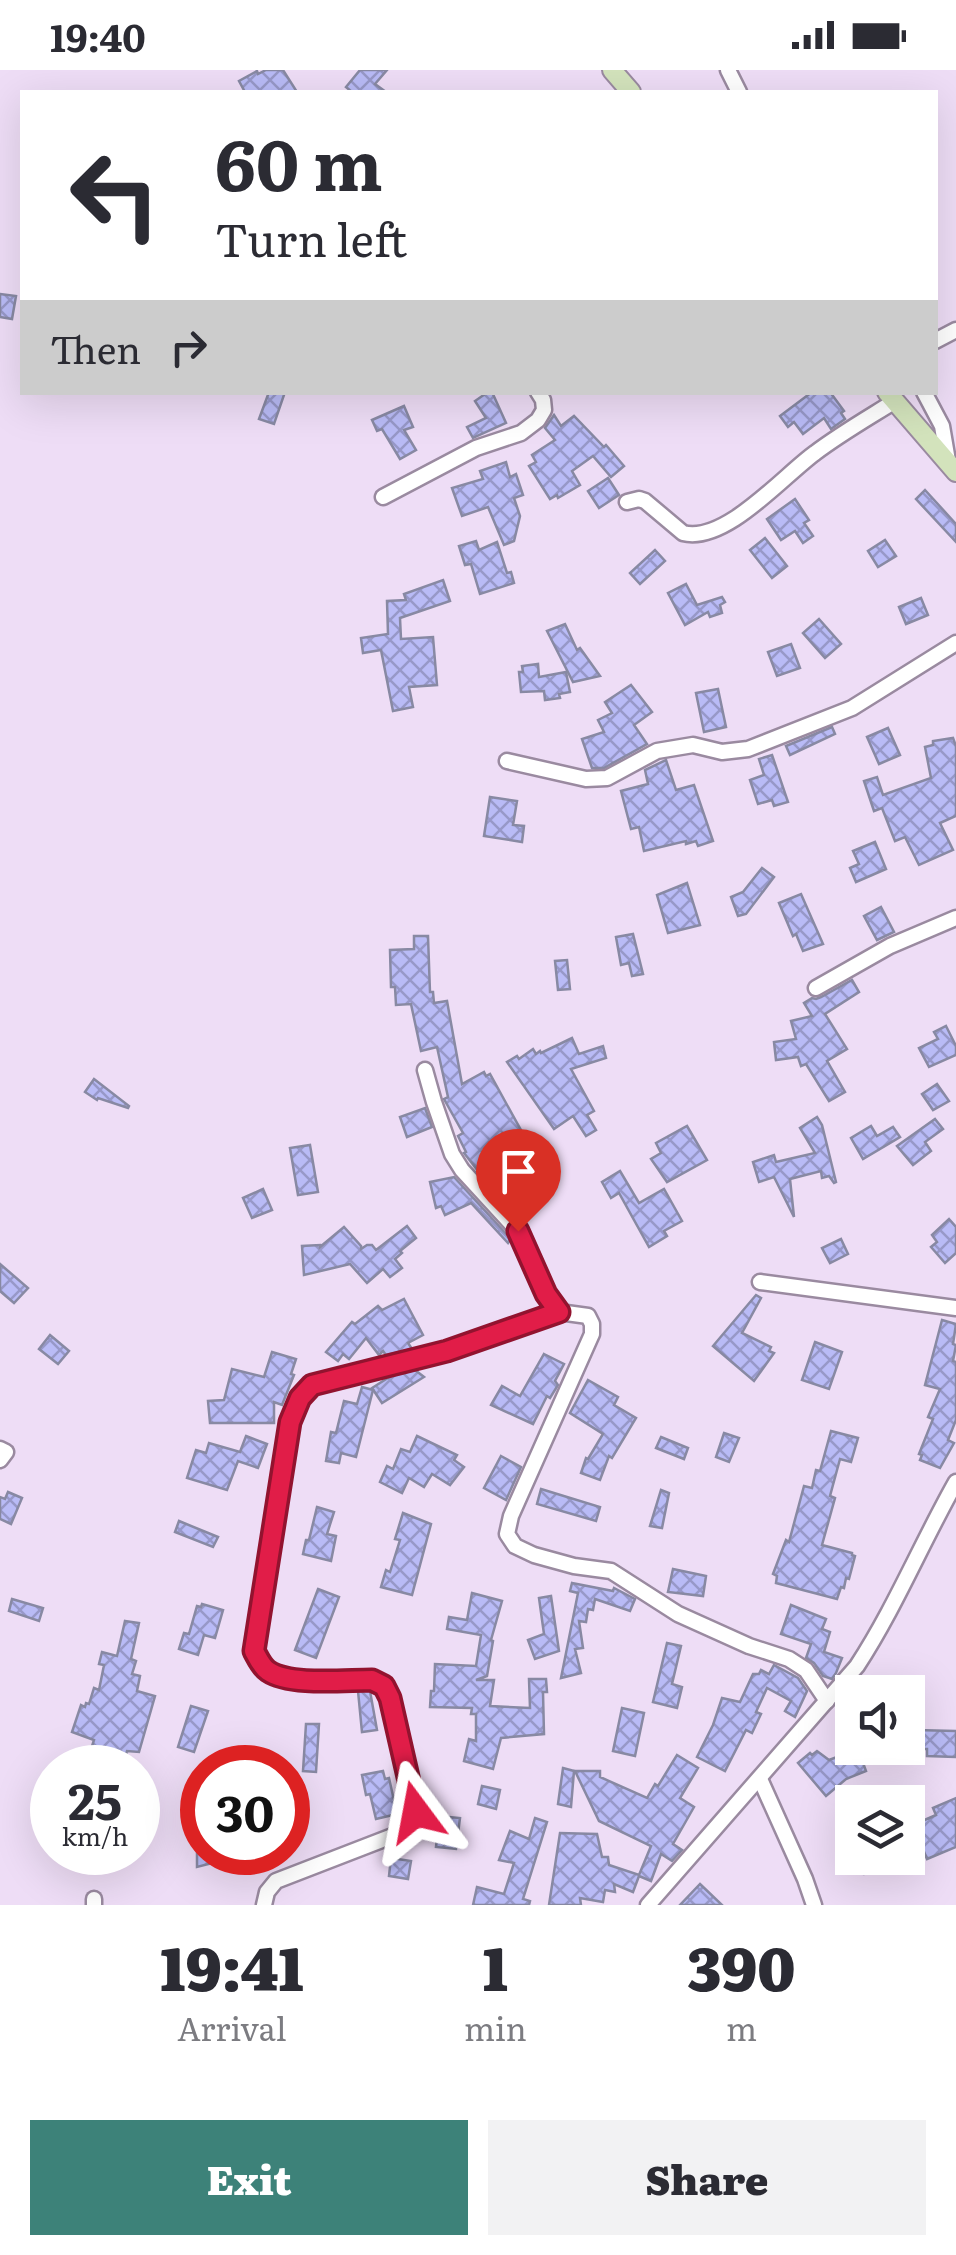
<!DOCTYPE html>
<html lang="en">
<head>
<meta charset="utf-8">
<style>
	:root { --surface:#fff; --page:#f2f2f3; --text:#2b2b33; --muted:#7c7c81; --accent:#3d8279 }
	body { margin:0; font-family:Literata,serif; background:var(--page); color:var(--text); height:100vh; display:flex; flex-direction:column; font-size:38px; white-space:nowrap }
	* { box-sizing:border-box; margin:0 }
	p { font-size:32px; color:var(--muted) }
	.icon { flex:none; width:55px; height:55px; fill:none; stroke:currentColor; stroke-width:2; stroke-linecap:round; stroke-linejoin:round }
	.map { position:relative; height:1835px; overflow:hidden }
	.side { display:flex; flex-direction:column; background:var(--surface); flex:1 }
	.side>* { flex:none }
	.banner { position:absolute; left:20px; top:20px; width:918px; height:305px; border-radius:0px; box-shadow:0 10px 40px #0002; background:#fff; color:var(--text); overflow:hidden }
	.fabs { position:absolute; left:835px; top:1605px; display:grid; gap:20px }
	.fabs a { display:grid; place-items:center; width:90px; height:90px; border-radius:0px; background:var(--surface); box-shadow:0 10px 40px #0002; font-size:50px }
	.speed { position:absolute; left:30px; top:1675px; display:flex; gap:20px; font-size:50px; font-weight:700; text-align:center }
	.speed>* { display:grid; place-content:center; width:130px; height:130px; border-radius:50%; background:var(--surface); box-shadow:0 10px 40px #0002; line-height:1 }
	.speed small { font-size:25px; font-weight:400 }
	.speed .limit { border:15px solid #d22; background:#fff; color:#111 }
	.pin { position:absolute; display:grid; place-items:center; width:85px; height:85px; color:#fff; margin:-102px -42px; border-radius:50% 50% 50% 0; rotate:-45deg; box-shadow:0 0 10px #0007 }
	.pin .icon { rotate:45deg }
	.me { position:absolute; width:110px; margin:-55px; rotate:347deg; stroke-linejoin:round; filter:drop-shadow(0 0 8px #0008) }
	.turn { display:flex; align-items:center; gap:35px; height:210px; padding:0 30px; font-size:45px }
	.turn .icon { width:130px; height:130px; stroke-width:2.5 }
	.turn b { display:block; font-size:70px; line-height:85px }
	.then { display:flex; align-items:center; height:95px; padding:0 30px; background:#0003; gap:20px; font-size:38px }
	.eta { display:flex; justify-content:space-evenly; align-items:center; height:170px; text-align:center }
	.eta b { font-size:60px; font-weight:800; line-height:70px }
	.action { display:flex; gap:20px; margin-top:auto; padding:20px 30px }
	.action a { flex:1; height:115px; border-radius:0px; background:var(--accent); color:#fff; font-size:40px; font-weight:800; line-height:115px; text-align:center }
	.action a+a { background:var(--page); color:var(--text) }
	.status { display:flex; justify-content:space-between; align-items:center; height:70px; padding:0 50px; background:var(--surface); direction:ltr }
	.status svg { height:28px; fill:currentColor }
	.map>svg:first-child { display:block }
</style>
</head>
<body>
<div class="status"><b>19:40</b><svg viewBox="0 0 49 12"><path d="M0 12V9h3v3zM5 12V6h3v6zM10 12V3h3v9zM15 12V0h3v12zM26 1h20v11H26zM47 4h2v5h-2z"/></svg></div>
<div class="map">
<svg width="956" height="1835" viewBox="0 0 956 1835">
	<defs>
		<pattern id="building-cross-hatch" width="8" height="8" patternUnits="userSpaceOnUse" patternTransform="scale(2.5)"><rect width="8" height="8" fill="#b9bbf6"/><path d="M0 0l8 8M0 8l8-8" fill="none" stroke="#9798c8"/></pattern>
	</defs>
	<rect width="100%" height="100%" fill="#eeddf6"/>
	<g fill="url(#building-cross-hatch)" stroke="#8889a3" stroke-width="2.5">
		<path d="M266 0H283L297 22H245L239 11 257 1 258 4Z"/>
		<path d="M360 0H387L375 14 386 22H352L346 17Z"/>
		<path d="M0 224 16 226 12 249 0 247Z"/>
		<path d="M269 322H285L274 354 259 349Z"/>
		<path d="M488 322H492L506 353 473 368 467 357 486 348 475 331Z"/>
		<path d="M812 322H830L844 341 841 343 845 349 831 359 824 348 803 364 794 352 788 357 780 346Z"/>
		<path d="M404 336 413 357 404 360 416 380 400 389 382 359 377 361 372 350Z"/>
		<path d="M554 345 561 356 574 346 604 377 606 375 624 396 611 407 593 386 572 401 580 415 558 428 557 425 550 429 529 396 536 392 532 385 555 370 545 358Z"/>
		<path d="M506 392 510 407 516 404 523 425 514 428 520 446 514 471 504 475 488 437 462 446 452 418 483 409 480 401Z"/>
		<path d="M608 408 619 425 599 438 588 421Z"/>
		<path d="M925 420 956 454V472L916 429Z"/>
		<path d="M795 429 809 450 804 453 813 466 803 473 795 461 781 470 767 449Z"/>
		<path d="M765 468 787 496 772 508 750 480Z"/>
		<path d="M885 470 896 486 878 497 868 481Z"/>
		<path d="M476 471 479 480 497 472 507 503 511 502 514 513 480 524 471 494 465 495 459 476Z"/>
		<path d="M655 480 665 491 640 514 630 503Z"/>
		<path d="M443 510 450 531 400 548 401 569 433 567 437 615 409 617 413 637 393 641 381 580 363 583 361 568 388 564 387 531 406 530 404 524Z"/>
		<path d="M686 514 697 535 722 527 725 532 720 535 722 543 710 547 708 542 685 555 668 523Z"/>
		<path d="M921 528 928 545 906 554 899 537Z"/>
		<path d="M819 549 841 574 825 588 803 563Z"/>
		<path d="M565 554 577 580 580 578 600 606 573 612 547 561Z"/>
		<path d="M791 574 800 598 777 606 768 582Z"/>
		<path d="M538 594 539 607 566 602 570 622 559 624 560 628 545 630 544 621 521 622 519 602H523L522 596Z"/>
		<path d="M631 615 652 642 634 655 647 674 604 698H592L582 669 604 662 598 650 612 643 605 632Z"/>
		<path d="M718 619 726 657 704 662 696 623Z"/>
		<path d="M832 657 835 664 790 685 786 676Z"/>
		<path d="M888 658 900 685 879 694 867 667Z"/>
		<path d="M953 668 956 676V746L940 753 953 780 919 795 905 767 895 771 882 738 874 741 864 711 877 707 883 725 931 708 925 677 933 675V671Z"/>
		<path d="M772 685 788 732 774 736 772 730 758 734 750 710 764 705 759 689Z"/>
		<path d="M666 690 676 720 694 715 713 771 698 776 696 771 686 774V771L644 781 639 757 631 759 621 721 648 714 645 700Z"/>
		<path d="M490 727 517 731 513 755 524 756 522 772 484 766Z"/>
		<path d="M875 772 886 799 856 812 850 798 859 794 853 781Z"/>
		<path d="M762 798 774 807 746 844 738 846 731 827 743 822Z"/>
		<path d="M687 813 700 855 668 863 657 825Z"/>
		<path d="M801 824 823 874 803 881 796 864 793 866 779 833Z"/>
		<path d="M881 837 894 862 877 870 864 846Z"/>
		<path d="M633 864 643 904 632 906 629 893 621 895 616 867Z"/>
		<path d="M414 866H428L430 922H433L434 933 447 931 462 1014 484 1002 486 1006 490 1004 527 1071 519 1075 524 1083 507 1093 506 1091 482 1106 464 1083 466 1082 458 1066 463 1063 444 1029 448 1027 437 977 421 981 411 934 396 935 395 917H391L390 880 414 879Z"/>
		<path d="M567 890 570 919 558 920 555 891Z"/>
		<path d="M852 910 859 922 825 944 847 979 827 991 845 1022 829 1031 806 994 801 996 798 987 776 990 774 972 796 969 791 951 812 946 804 933 812 928 816 929 821 927Z"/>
		<path d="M946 956 956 976V985L929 997 919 978 938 969 934 962Z"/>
		<path d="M572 968 579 984 603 976 606 988 571 999 594 1041 587 1045 596 1060 586 1066 573 1046 554 1059 507 992 517 986 519 989 533 979 536 984 540 981 541 983Z"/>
		<path d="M94 1009 129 1036 128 1038 98 1028 97 1030 85 1022Z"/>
		<path d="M937 1014 949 1031 933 1040 922 1024Z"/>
		<path d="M425 1038 432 1057 407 1067 400 1047Z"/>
		<path d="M817 1047 822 1055 836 1112 834 1113 829 1106 822 1108 821 1101 790 1109 794 1147 774 1107 759 1112 753 1092 774 1085 776 1092 815 1083 800 1058Z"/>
		<path d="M935 1049 943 1059 925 1072 931 1081 913 1095 897 1076Z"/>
		<path d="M687 1056 707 1090 667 1112 651 1089 661 1083 656 1073Z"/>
		<path d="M871 1056 877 1066 893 1057 900 1067 863 1089 851 1068Z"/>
		<path d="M310 1075 318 1122 298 1125 290 1078Z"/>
		<path d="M620 1101 639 1133 664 1119 682 1151 664 1161 667 1166 649 1177 619 1123 611 1128 602 1112Z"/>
		<path d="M454 1107 509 1167 510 1170 508 1173 471 1133 445 1145 441 1136 436 1138 430 1112Z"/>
		<path d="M263 1119 272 1140 252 1148 243 1128Z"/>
		<path d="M949 1149 956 1157V1183L945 1193 931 1177 937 1172 932 1165Z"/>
		<path d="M407 1156 416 1168 400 1181 402 1183 395 1189 402 1198 390 1207 383 1199 367 1213 350 1194 304 1205 302 1176 320 1175V1177L344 1157 361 1176V1179L367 1175H372L376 1180Z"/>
		<path d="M841 1169 848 1184 830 1193 822 1178Z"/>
		<path d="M0 1194 28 1218 14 1233 0 1221Z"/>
		<path d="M756 1225 761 1228 742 1263 771 1277 769 1281 774 1283 754 1311 713 1276Z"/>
		<path d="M404 1229 423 1265 408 1273 412 1279 386 1285 383 1281 379 1285 366 1268 349 1289 343 1284 338 1291 326 1282 352 1252 355 1254 378 1236 382 1240Z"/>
		<path d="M942 1250 956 1254 953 1274 956 1275 953 1291 956 1292V1350L948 1370 954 1373 940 1398 920 1390 922 1385 919 1384 933 1349 928 1347 940 1319 925 1315Z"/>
		<path d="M50 1265 69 1281 58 1294 39 1279Z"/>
		<path d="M815 1272 842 1282 829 1319 802 1310Z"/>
		<path d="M272 1282 296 1289 291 1304 294 1305 282 1335 274 1332V1353H210L208 1331 224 1330 232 1299 264 1307Z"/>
		<path d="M544 1284 564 1294 555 1311 558 1315 550 1328 547 1326 533 1354 491 1335 502 1316 520 1326Z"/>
		<path d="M415 1300 424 1307 382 1333 372 1318 391 1306Z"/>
		<path d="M588 1310 618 1327 614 1335 636 1348 612 1388 609 1386 600 1410 581 1403 586 1388 588 1389 603 1364 570 1343Z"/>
		<path d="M362 1317 373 1320 356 1387 341 1383 339 1393 326 1391 331 1362 336 1363 344 1331 357 1334Z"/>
		<path d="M831 1361 858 1368 851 1392 840 1389 830 1426 835 1428 822 1475 852 1483V1485L855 1486 849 1509 846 1508 844 1518 841 1517 837 1529 776 1513 777 1506 773 1504 786 1470 789 1472 804 1416 812 1418 816 1400 820 1401Z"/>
		<path d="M724 1363 739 1368 729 1392 716 1387Z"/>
		<path d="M246 1366 267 1374 258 1398 238 1391 227 1420 187 1408 196 1380 206 1383 209 1373 240 1382Z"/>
		<path d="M417 1366 457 1385 454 1390 464 1397 450 1415 432 1404 424 1417 409 1408 402 1423 380 1412 387 1396 393 1399 401 1379 410 1382Z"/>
		<path d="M661 1367 688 1378 684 1389 656 1378Z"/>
		<path d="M501 1386 521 1397 506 1430 484 1418Z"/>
		<path d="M541 1419 600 1437 596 1451 537 1434Z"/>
		<path d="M661 1420 669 1423 662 1458 650 1456Z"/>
		<path d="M8 1422 22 1428 11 1454 0 1449V1427L5 1429Z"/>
		<path d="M317 1437 334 1442 327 1464 336 1466 331 1491 303 1484 306 1470H309Z"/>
		<path d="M403 1443 431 1454 412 1525 381 1517 386 1500 390 1502 400 1470 395 1469Z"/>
		<path d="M179 1451 218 1467 213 1477 175 1462Z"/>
		<path d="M673 1499 706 1506 703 1526 668 1522Z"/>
		<path d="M572 1513 613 1521 614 1518 635 1529 630 1541 595 1529 593 1540 588 1539 586 1552 579 1551 583 1578 575 1579 581 1603 561 1608 578 1523 570 1521Z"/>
		<path d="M318 1519 339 1527 316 1588 295 1580Z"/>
		<path d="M472 1523 502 1531 491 1570 493 1571 487 1606 476 1610H494L490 1636 530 1638 529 1609H546L547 1622H543L544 1664 501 1668 493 1699 464 1691 469 1669 476 1671V1644H471L472 1638 430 1637 431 1621H434L435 1594 476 1596 481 1565 447 1559 449 1547 467 1550Z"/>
		<path d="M551 1526 559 1581 535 1589 528 1570 544 1564 539 1528Z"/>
		<path d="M12 1529 43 1538 39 1551 9 1541Z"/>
		<path d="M202 1534 223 1540 215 1568 204 1565 198 1585 179 1579 184 1563 189 1564 197 1536 201 1537Z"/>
		<path d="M791 1535 826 1549 822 1559 830 1562 824 1582 842 1588 836 1603 832 1609 823 1606 814 1593 806 1588 811 1574 781 1564Z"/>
		<path d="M125 1551 139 1553 131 1589 136 1591 132 1604 140 1606 137 1621 155 1626 139 1682 127 1681 122 1698H85L94 1670 72 1662 81 1635 85 1637 86 1633 89 1634 94 1618 99 1620 104 1595 99 1594 102 1582 117 1586Z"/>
		<path d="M667 1573 681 1576 672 1614 682 1617 677 1638 653 1632Z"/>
		<path d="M774 1595 798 1608 807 1621 795 1647 785 1641 791 1631 767 1618 756 1642 761 1644 752 1663 746 1660 725 1701 697 1687 713 1655 722 1628 740 1632 753 1604H759L761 1600 769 1604Z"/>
		<path d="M358 1621H370L377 1660 362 1662Z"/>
		<path d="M191 1636 208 1641 194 1682 178 1677Z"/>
		<path d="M622 1638 644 1643 635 1686 613 1681Z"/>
		<path d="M306 1654H319L316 1702 303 1701Z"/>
		<path d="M915 1660 956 1661V1687L927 1686V1679H915Z"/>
		<path d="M858 1679 866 1701 846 1709 826 1726 798 1693 810 1683 812 1685 817 1681 829 1690Z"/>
		<path d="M677 1685 698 1698 680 1728 694 1737 673 1774 682 1780 672 1791 661 1784 651 1811 639 1806 633 1822 614 1814 615 1822 605 1820 603 1832 580 1828 581 1835H549L560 1763 597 1764 602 1787H608L609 1795 639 1805 651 1776 599 1751 575 1701H600V1707L647 1728 655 1714 658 1716Z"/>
		<path d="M563 1698 574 1701 571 1737 558 1734Z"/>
		<path d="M383 1701 385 1709 389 1708 397 1744 376 1749 370 1724 366 1725 362 1705Z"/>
		<path d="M482 1716 500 1720 496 1739 478 1734Z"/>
		<path d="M956 1728V1777L927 1789 913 1755 936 1745 933 1738Z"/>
		<path d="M439 1746 460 1748 456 1779 436 1777Z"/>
		<path d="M535 1748 547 1752 523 1829 530 1831 529 1835H473L477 1817 504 1824 514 1793 499 1790 510 1761 529 1769Z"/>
		<path d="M197 1782H236V1787L197 1797Z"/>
		<path d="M391 1788 411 1791 408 1809 389 1806Z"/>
		<path d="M862 1788H897L898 1801 864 1804Z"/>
		<path d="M700 1814 722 1835H680Z"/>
	</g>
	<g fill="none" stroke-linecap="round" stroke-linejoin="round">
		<g stroke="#9a8aa0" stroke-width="19">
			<g id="street">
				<path d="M728 0 739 22"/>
				<path d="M935 271 956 260"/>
				<path d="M924 322 942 356 948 391"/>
				<path d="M383 427 476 378 521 363 538 350 544 340 543 330 538 322"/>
				<path d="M627 432 639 429 645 431 683 463C725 474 783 406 815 383 840 364 868 348 895 331"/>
				<path d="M507 691 586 709 607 708 657 681 693 675 722 682 748 679 852 638 956 573"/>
				<path d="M816 918 890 876 956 848"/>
				<path d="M425 1000 434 1032 452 1084 462 1100 518 1161 537 1208 559 1242"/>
				<path d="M760 1212 956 1238"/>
				<path d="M0 1379 6 1382 0 1390"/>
				<path d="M760 1709 805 1809 814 1835"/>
				<path d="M94 1829V1835"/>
				<path d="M264 1835 267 1822 276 1811 395 1765 410 1755 416 1742 390 1628 384 1616 372 1610C344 1610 291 1616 268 1601 261 1596 258 1588 254 1581L290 1352 301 1328 312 1315 447 1281 559 1242 588 1246 592 1254V1264L511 1446 507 1464 515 1476 534 1485 574 1496 611 1501 678 1544 749 1576 789 1589 806 1600 827 1631"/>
				<path d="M648 1835 857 1596C895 1538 922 1472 956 1412"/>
			</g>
		</g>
		<g stroke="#9a8aa0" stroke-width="22">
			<g id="secondary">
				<path d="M612 0 631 22"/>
				<path d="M887 322 956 402"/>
			</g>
		</g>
		<use href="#street" stroke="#fff" stroke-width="14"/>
		<use href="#secondary" stroke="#d3e3bc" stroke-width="18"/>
	</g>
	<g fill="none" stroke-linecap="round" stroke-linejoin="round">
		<g stroke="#92132f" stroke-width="25">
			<path id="route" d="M416 1742 390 1628 384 1616 372 1610C344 1610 290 1616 268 1601 261 1596 258 1588 254 1581L290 1352 300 1328 312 1315 447 1281 559 1242 546 1224 518 1161"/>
		</g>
		<use href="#route" stroke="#e11d48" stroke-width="18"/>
	</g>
</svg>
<div class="fabs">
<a><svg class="icon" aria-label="sound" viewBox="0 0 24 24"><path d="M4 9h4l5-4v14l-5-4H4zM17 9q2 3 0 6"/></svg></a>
<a><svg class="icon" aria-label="layers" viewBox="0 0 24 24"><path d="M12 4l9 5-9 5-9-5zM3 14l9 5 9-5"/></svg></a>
</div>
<div class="speed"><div>25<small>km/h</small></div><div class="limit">30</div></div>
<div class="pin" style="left:518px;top:1161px;background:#d93025"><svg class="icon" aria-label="arrive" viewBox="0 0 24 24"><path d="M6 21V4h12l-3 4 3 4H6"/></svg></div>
<svg class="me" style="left:416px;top:1742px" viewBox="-20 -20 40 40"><path d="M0-17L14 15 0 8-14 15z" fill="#e11d48" stroke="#fff" stroke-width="4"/></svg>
<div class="banner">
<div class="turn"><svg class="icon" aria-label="left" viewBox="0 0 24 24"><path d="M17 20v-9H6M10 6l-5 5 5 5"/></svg><div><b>60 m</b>Turn left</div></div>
<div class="then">Then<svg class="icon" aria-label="right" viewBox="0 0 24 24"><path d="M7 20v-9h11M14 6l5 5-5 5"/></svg></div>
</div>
</div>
<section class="side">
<div class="eta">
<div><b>19:41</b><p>Arrival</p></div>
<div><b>1</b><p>min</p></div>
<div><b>390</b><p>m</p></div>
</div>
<div class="action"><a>Exit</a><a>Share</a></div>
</section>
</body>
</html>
